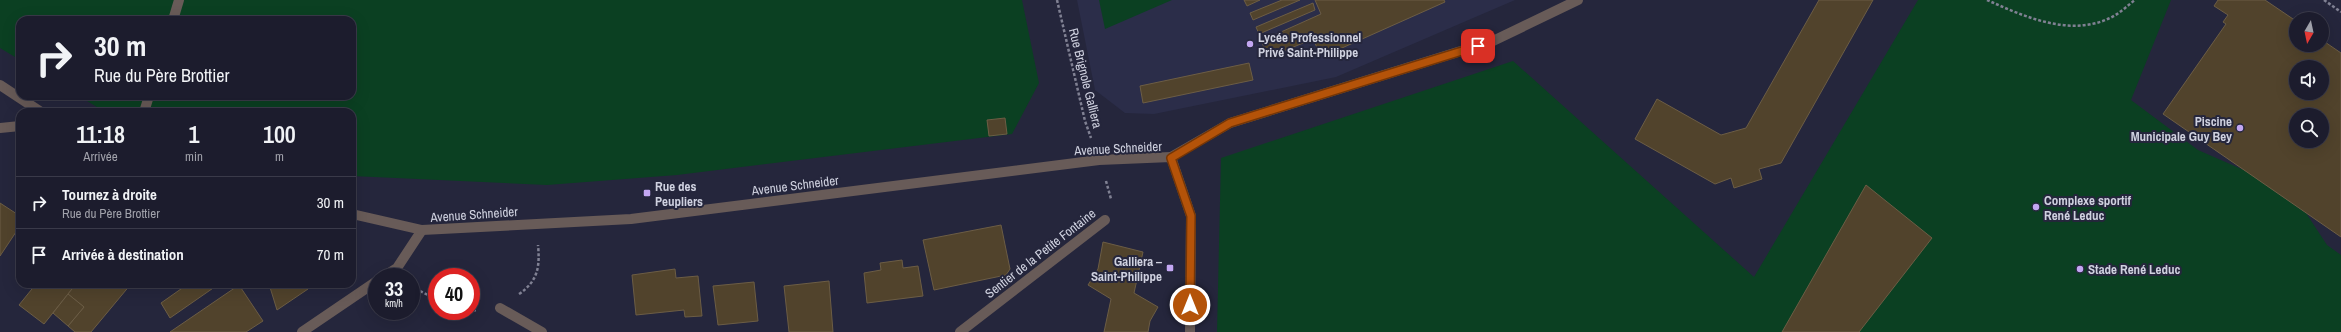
<!DOCTYPE html>
<html lang="fr">
<head>
<meta charset="utf-8">
<style>
	:root { --surface:#1c1c2d; --page:#292939; --text:#f1f3f6; --muted:#a0a1aa; --line:#3a3a49 }
	body { margin:0; font-family:"Archivo Narrow",sans-serif; background:var(--page); color:var(--text); height:100vh; display:flex; flex-direction:column; font-size:15px; white-space:nowrap }
	* { box-sizing:border-box; margin:0 }
	p { font-size:13px; color:var(--muted) }
	.icon { flex:none; width:22px; height:22px; fill:none; stroke:currentColor; stroke-width:2; stroke-linecap:round; stroke-linejoin:round }
	.map { position:relative; flex:1; overflow:hidden }
	.sheet { position:absolute; left:16px; top:108px; width:340px; height:180px; display:flex; flex-direction:column; background:var(--surface); border-radius:12px; box-shadow:0 4px 16px #0002,0 0 0 1px var(--line) }
	.sheet>* { flex:none }
	.guide { position:absolute; left:16px; top:16px; width:340px; height:84px; border-radius:12px; box-shadow:0 4px 16px #0002,0 0 0 1px var(--line); background:#1c1c2d; color:var(--text); overflow:hidden }
	.needle { width:26px; rotate:189deg }
	.fabs { position:absolute; left:2289px; top:12px; display:grid; gap:8px }
	.fabs a { display:grid; place-items:center; width:40px; height:40px; border-radius:50%; background:var(--surface); box-shadow:0 4px 16px #0002,0 0 0 1px var(--line); font-size:20px }
	.speed { position:absolute; left:368px; top:268px; display:flex; gap:8px; font-size:20px; font-weight:700; text-align:center }
	.speed>* { display:grid; place-content:center; width:52px; height:52px; border-radius:50%; background:var(--surface); box-shadow:0 4px 16px #0002,0 0 0 1px var(--line); line-height:1 }
	.speed small { font-size:10px; font-weight:400 }
	.speed .limit { border:6px solid #d22; background:#fff; color:#111 }
	.pin { position:absolute; display:grid; place-items:center; width:34px; height:34px; color:#fff; margin:-17px; border-radius:8px; box-shadow:0 2px 6px #0006 }
	.me { position:absolute; width:44px; margin:-22px; rotate:0deg; stroke-linejoin:round; filter:drop-shadow(0 0 3px #0008) }
	.turn { display:flex; align-items:center; gap:14px; height:84px; padding:0 12px; font-size:18px }
	.turn .icon { width:52px; height:52px; stroke-width:2.5 }
	.turn b { display:block; font-size:28px; line-height:34px }
	.eta { display:flex; justify-content:space-evenly; align-items:center; height:68px; text-align:center }
	.eta b { font-size:24px; font-weight:600; line-height:28px }
	ul { padding:0; list-style:none }
	li { display:flex; align-items:center; gap:12px; height:52px; padding:0 12px; border-top:1px solid var(--line) }
	li div { flex:1 }
	li b { display:block; font-size:15px }
	li em { font-style:normal }
	.map>svg:first-child { display:block }
</style>
</head>
<body>
<div class="map">
<svg width="2341" height="332" viewBox="0 0 2341 332">
	<rect width="100%" height="100%" fill="#25263c"/>
	<path fill="#2b2d49" d="M1077 0H1515L1336 77 1154 114 1125 113 1095 90Z"/>
	<g fill="#0b4022">
		<path d="M0 0H1022L1039 83 1012 134 677 175 547 185 352 176V112H105L79 96H352V20H20V60L0 48Z"/>
		<path d="M1099 0H1172L1105 29Z"/>
		<path d="M1918 0H2171L2131 100 2198 150 2246 171 2306 213 2327 245 2341 255V332H1217L1221 158 1513 61 1754 277Z"/>
	</g>
	<g fill="#51432c" stroke="#6c5d45" fill-rule="evenodd">
		<path d="M1244 0H1260L1247 6Z"/>
		<path d="M1282 0H1300L1253 20 1250 13Z"/>
		<path d="M1315 0H1444L1445 2 1333 52 1332 49 1320 54 1313 39 1269 57 1261 41 1321 14Z"/>
		<path d="M1819 0H1873L1781 163 1759 169 1762 179 1734 188 1731 178 1715 184 1635 139 1657 99 1721 135 1746 128Z"/>
		<path d="M2218 0H2265L2296 21V45H2322V40L2341 53V237L2163 114 2226 24 2223 22 2228 15 2214 6ZM2296 67H2322V93H2296ZM2296 115H2322V141H2296Z"/>
		<path d="M1313 3 1315 10 1259 34 1256 27Z"/>
		<path d="M1249 63 1253 80 1143 103 1140 86Z"/>
		<path d="M1005 118 1007 134 989 136 987 120Z"/>
		<path d="M1866 185 1932 238 1859 332H1782Z"/>
		<path d="M0 203 20 216V226L0 256Z"/>
		<path d="M1001 225 1010 269 1006 275 934 290 923 240Z"/>
		<path d="M1103 242 1143 252 1134 293 1158 307 1150 321 1148 332H1104L1111 299 1088 285 1098 269Z"/>
		<path d="M902 260 903 268 918 266 923 296 867 303 864 273 881 270 880 263Z"/>
		<path d="M675 269 676 278 698 276 702 316 685 317 684 310 636 315 632 275Z"/>
		<path d="M829 281 833 332H789L784 286Z"/>
		<path d="M754 282 758 321 718 325 713 286Z"/>
		<path d="M36 284H76L44 324 19 305Z"/>
		<path d="M76 284H131L91 332H75L68 326 84 307 68 294Z"/>
		<path d="M188 284H219L170 318 161 303Z"/>
		<path d="M269 284H307L308 289 277 310Z"/>
		<path d="M239 285 263 321 246 332H170Z"/>
		<path d="M68 294 84 307 68 326 53 313Z"/>
	</g>
	<g fill="none" stroke-linecap="round" stroke-linejoin="round">
		<g stroke="#808193" stroke-width="2.5" stroke-dasharray="3 2" stroke-linecap="butt">
			<path d="M1057 0 1085 121 1091 138"/>
			<path d="M1987 0C2025 17 2070 37 2110 18 2119 14 2127 6 2135 0"/>
			<path d="M2324 0 2341 12"/>
			<path d="M1106 181 1111 199"/>
			<path d="M411 287 437 299"/>
			<path d="M519 294C538 281 540 267 538 245"/>
			<path d="M463 311 478 310"/>
		</g>
		<g stroke="#685b58" stroke-width="10">
			<path d="M173 20 179 0"/>
			<path d="M144 112 149 96"/>
			<path d="M960 332 1105 220"/>
		</g>
		<g stroke="#685b58" stroke-width="10">
			<path d="M0 128 20 126"/>
			<path d="M1171 157 1230 123 1493 41 1578 0"/>
			<path d="M383 277 397 268 422 230"/>
			<path d="M500 308 542 332"/>
			<path d="M302 332 377 281"/>
		</g>
		<g stroke="#685b58" stroke-width="10">
			<path d="M0 85 41 112"/>
			<path d="M352 214 422 230 631 219 1099 160 1171 157 1191 216 1190 332"/>
		</g>
	</g>
	<g fill="none" stroke-linecap="round" stroke-linejoin="round">
		<g stroke="#753606" stroke-width="10">
			<path id="route" d="M1190 305 1191 216 1171 158 1230 123 1478 46"/>
		</g>
		<use href="#route" stroke="#b45309" stroke-width="7"/>
	</g>
	<g fill="#c3a7f2" stroke="#25263c" stroke-width="1.5">
		<circle cx="1250" cy="44" r="4"/>
		<circle cx="2240" cy="128" r="4"/>
		<rect x="643" y="189" width="8" height="8" rx="2"/>
		<circle cx="2036" cy="207" r="4"/>
		<rect x="1166" y="264" width="8" height="8" rx="2"/>
		<circle cx="2080" cy="269" r="4"/>
	</g>
	<g text-anchor="middle" stroke-width="4" stroke-linejoin="round" paint-order="stroke">
		<g font-size="13" font-weight="bold" fill="#cfd1df" stroke="#25263c" text-anchor="start">
			<text x="1258" y="42">Lycée Professionnel<tspan x="1258" dy="15">Privé Saint-Philippe</tspan></text>
			<text x="2232" y="126" text-anchor="end">Piscine<tspan x="2232" dy="15">Municipale Guy Bey</tspan></text>
			<text x="655" y="191">Rue des<tspan x="655" dy="15">Peupliers</tspan></text>
			<text x="2044" y="205">Complexe sportif<tspan x="2044" dy="15">René Leduc</tspan></text>
			<text x="1162" y="266" text-anchor="end">Galliera –<tspan x="1162" dy="15">Saint-Philippe</tspan></text>
			<text x="2088" y="274">Stade René Leduc</text>
		</g>
		<g font-size="13" fill="#cfd1df" stroke="#25263c">
			<text transform="translate(1086 78) rotate(76)" y="5">Rue Brignole Galliera</text>
			<text transform="translate(1118 148) rotate(-3)" y="5">Avenue Schneider</text>
			<text transform="translate(795 185) rotate(-7)" y="5">Avenue Schneider</text>
			<text transform="translate(474 214) rotate(-4)" y="5">Avenue Schneider</text>
			<text transform="translate(1040 253) rotate(-38)" y="5">Sentier de la Petite Fontaine</text>
		</g>
	</g>
</svg>
<div class="fabs">
<a><svg class="needle" viewBox="-14 -14 28 28"><path d="M0-13l5 13h-10z" fill="#e53935"/><path d="M0 13l5-13h-10z" fill="#a0a1aa"/></svg></a>
<a><svg class="icon" aria-label="sound" viewBox="0 0 24 24"><path d="M4 9h4l5-4v14l-5-4H4zM17 9q2 3 0 6"/></svg></a>
<a><svg class="icon" aria-label="search" viewBox="0 0 24 24"><circle cx="10" cy="10" r="6"/><path d="M15 15l6 6"/></svg></a>
</div>
<div class="speed"><div>33<small>km/h</small></div><div class="limit">40</div></div>
<div class="pin" style="left:1478px;top:46px;background:#d93025"><svg class="icon" aria-label="arrive" viewBox="0 0 24 24"><path d="M6 21V4h12l-3 4 3 4H6"/></svg></div>
<svg class="me" style="left:1190px;top:305px" viewBox="-20 -20 40 40"><circle r="17" fill="#b45309" stroke="#fff" stroke-width="3"/><path d="M0-11L8 9 0 5-8 9z" fill="#fff"/></svg>
<div class="guide">
<div class="turn"><svg class="icon" aria-label="right" viewBox="0 0 24 24"><path d="M7 20v-9h11M14 6l5 5-5 5"/></svg><div><b>30 m</b>Rue du Père Brottier</div></div>
</div>
<section class="sheet">
<div class="eta">
<div><b>11:18</b><p>Arrivée</p></div>
<div><b>1</b><p>min</p></div>
<div><b>100</b><p>m</p></div>
</div>
<ul>
<li><svg class="icon" aria-label="right" viewBox="0 0 24 24"><path d="M7 20v-9h11M14 6l5 5-5 5"/></svg><div><b>Tournez à droite</b><p>Rue du Père Brottier</p></div><em>30 m</em></li>
<li><svg class="icon" aria-label="arrive" viewBox="0 0 24 24"><path d="M6 21V4h12l-3 4 3 4H6"/></svg><div><b>Arrivée à destination</b></div><em>70 m</em></li>
</ul>
</section>
</div>
</body>
</html>
